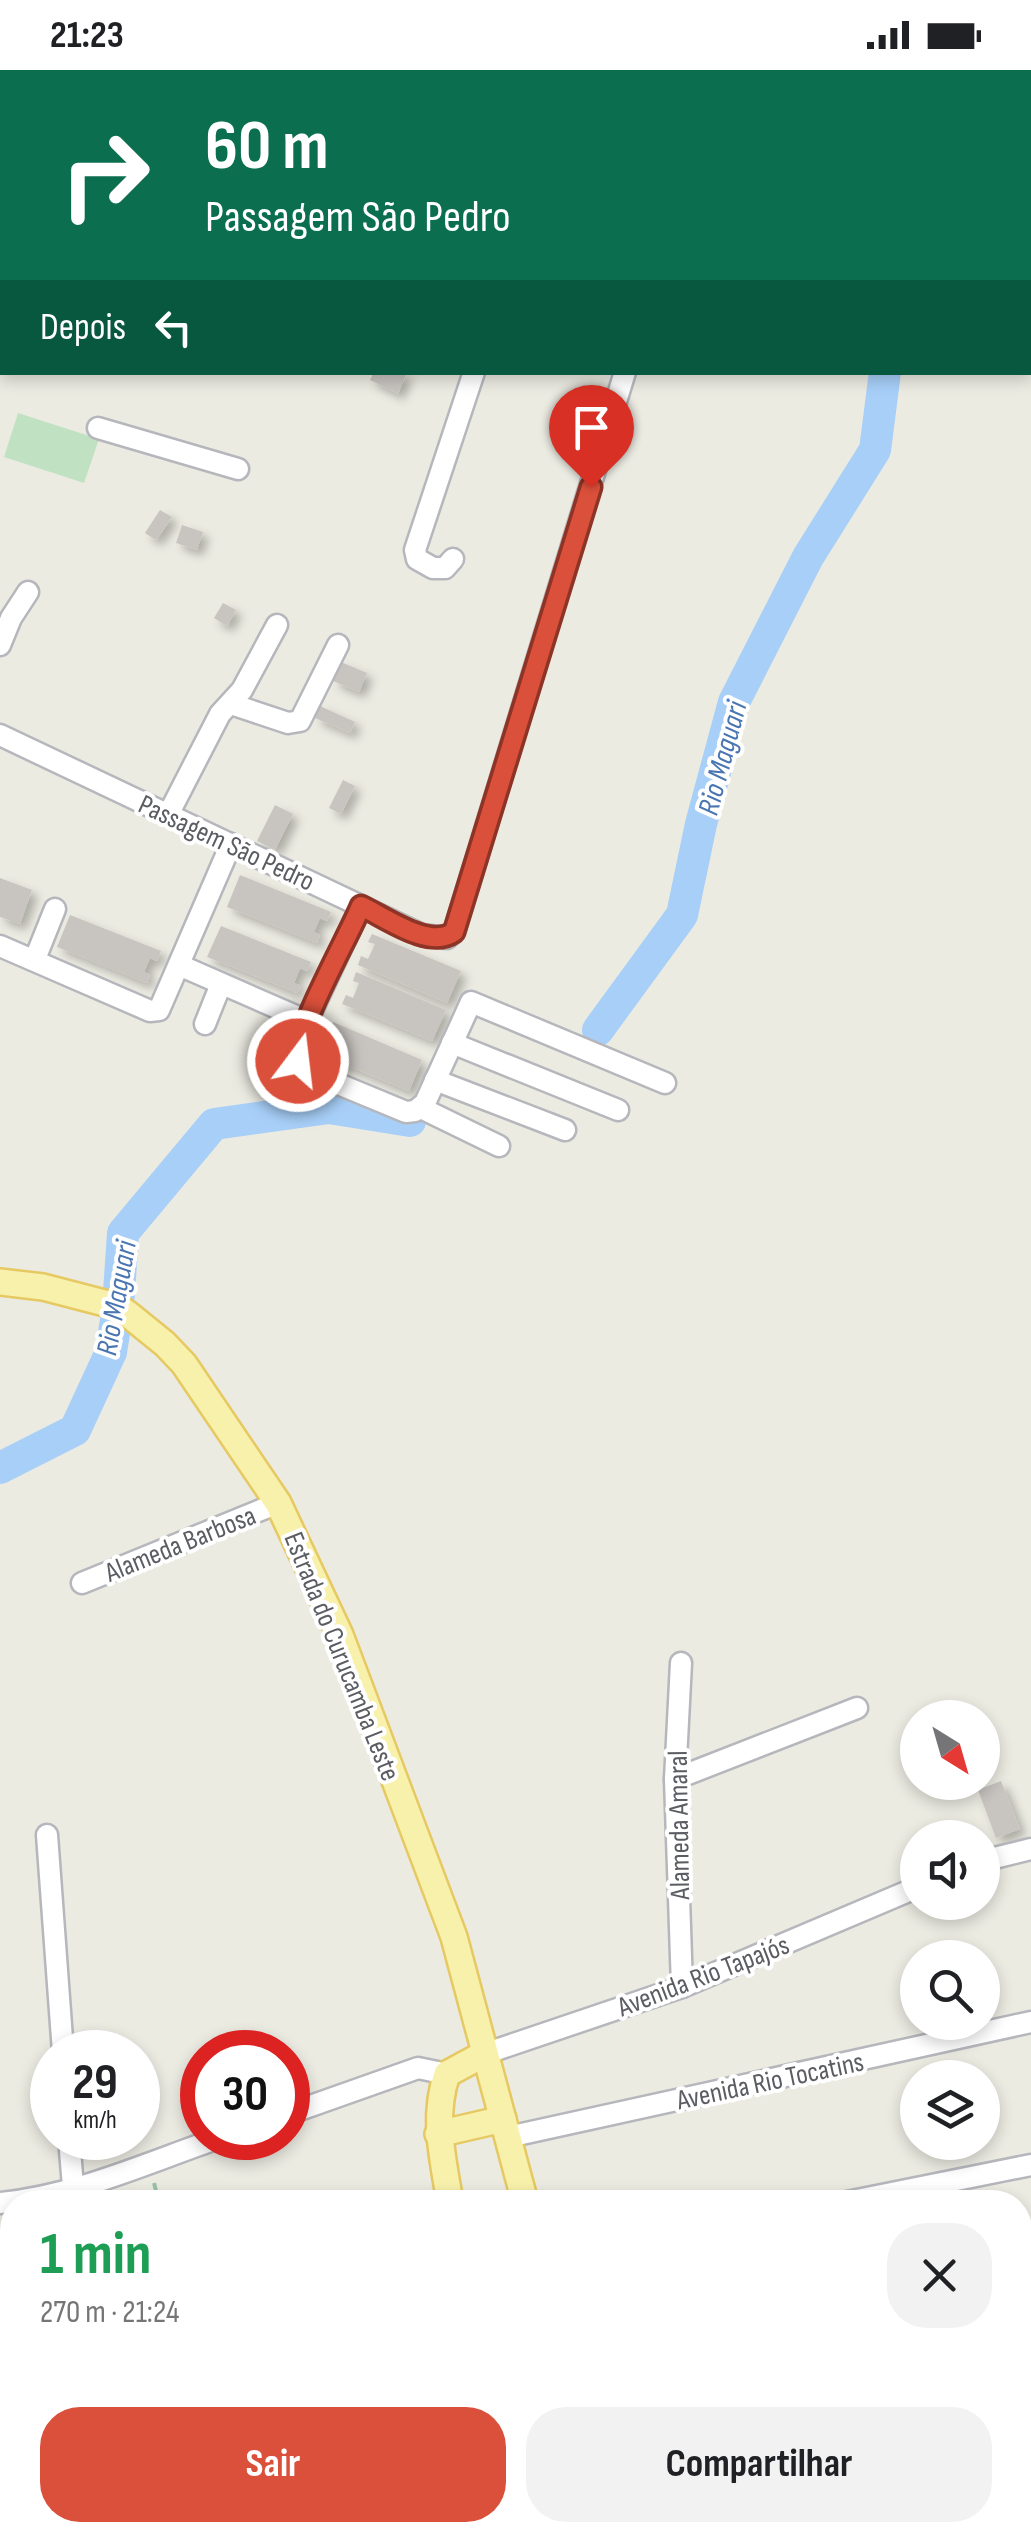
<!DOCTYPE html>
<html lang="pt">
<head>
<meta charset="utf-8">
<style>
	:root { --surface:#fff; --page:#f2f2f2; --text:#202124; --muted:#757577; --accent:#db503a }
	body { margin:0; font-family:"Sofia Sans Condensed",sans-serif; background:var(--page); color:var(--text); height:100vh; display:flex; flex-direction:column; font-size:38px; white-space:nowrap }
	* { box-sizing:border-box; margin:0 }
	p { font-size:32px; color:var(--muted) }
	.icon { flex:none; width:55px; height:55px; fill:none; stroke:currentColor; stroke-width:2; stroke-linecap:round; stroke-linejoin:round }
	.map { position:relative; flex:1; overflow:hidden }
	.drawer { position:absolute; left:0px; top:2120px; width:1032px; height:352px; display:flex; flex-direction:column; background:var(--surface); border-radius:40px 40px 0 0; box-shadow:0 5px 15px #0003 }
	.drawer>* { flex:none }
	.banner { position:absolute; left:0px; top:0px; width:1032px; height:305px; box-shadow:0 5px 15px #0003; background:#0b6e4f; color:#fff; overflow:hidden }
	.needle { width:65px; rotate:143deg }
	.buttons { position:absolute; left:900px; top:1630px; display:grid; gap:20px }
	.buttons a { display:grid; place-items:center; width:100px; height:100px; border-radius:50%; background:var(--surface); box-shadow:0 5px 15px #0003; font-size:50px }
	.speed { position:absolute; left:30px; top:1960px; display:flex; gap:20px; font-size:50px; font-weight:700; text-align:center }
	.speed>* { display:grid; place-content:center; width:130px; height:130px; border-radius:50%; background:var(--surface); box-shadow:0 5px 15px #0003; line-height:1 }
	.speed small { font-size:25px; font-weight:400 }
	.speed .limit { border:15px solid #d22; background:#fff; color:#111 }
	.pin { position:absolute; display:grid; place-items:center; width:85px; height:85px; color:#fff; margin:-102px -42px; border-radius:50% 50% 50% 0; rotate:-45deg; box-shadow:0 0 10px #0007 }
	.pin .icon { rotate:45deg }
	.me { position:absolute; width:110px; margin:-55px; rotate:15deg; stroke-linejoin:round; filter:drop-shadow(0 0 8px #0008) }
	.turn { display:flex; align-items:center; gap:35px; height:210px; padding:0 40px; font-size:45px }
	.turn .icon { width:130px; height:130px; stroke-width:2.5 }
	.turn b { display:block; font-size:70px; line-height:85px }
	.then { display:flex; align-items:center; height:95px; padding:0 40px; background:#0003; gap:20px; font-size:38px }
	.round { display:grid; place-items:center; flex:none; width:105px; height:105px; border-radius:40px; background:var(--page) }
	.head { display:flex; align-items:center; justify-content:space-between; height:170px; padding:0 40px }
	h1 { font-size:60px; font-weight:700; line-height:75px; color:#1e9e55 }
	.action { display:flex; gap:20px; margin-top:auto; padding:20px 40px }
	.action a { flex:1; height:115px; border-radius:40px; background:var(--accent); color:#fff; font-size:40px; font-weight:700; line-height:115px; text-align:center }
	.action a+a { background:var(--page); color:var(--text) }
	.status { display:flex; justify-content:space-between; align-items:center; height:70px; padding:0 50px; background:var(--surface); direction:ltr }
	.status svg { height:28px; fill:currentColor }
	.map>svg:first-child { display:block }
</style>
</head>
<body>
<div class="status"><b>21:23</b><svg viewBox="0 0 49 12"><path d="M0 12V9h3v3zM5 12V6h3v6zM10 12V3h3v9zM15 12V0h3v12zM26 1h20v11H26zM47 4h2v5h-2z"/></svg></div>
<div class="map">
<svg width="1031" height="2471" viewBox="0 0 1031 2471">
	<defs>
		<filter id="shadow"><feDropShadow dx="6" dy="6" stdDeviation="5" flood-color="#0004"/></filter>
	</defs>
	<rect width="100%" height="100%" fill="#ecebe2"/>
	<path fill="#c0e2c3" d="M18 343 99 369 84 413 4 387Z"/>
	<g fill="none" stroke-linecap="round" stroke-linejoin="round">
		<g stroke="#a7cff8" stroke-width="32">
			<path d="M996 2 998 0"/>
			<path d="M598 960 682 845 701 754 734 632 808 487 875 380 885 302"/>
			<path d="M0 1398 75 1360 111 1282 118 1237 123 1163 214 1054 329 1038 410 1051"/>
		</g>
	</g>
	<g fill="#c8c4c0" filter="url(#shadow)">
		<path d="M374 302H407L398 324 370 310Z"/>
		<path d="M160 440 172 447 156 470 145 463Z"/>
		<path d="M182 455 203 462 197 480 176 473Z"/>
		<path d="M223 533 236 540 227 556 214 548Z"/>
		<path d="M341 592 367 603 359 622 333 611Z"/>
		<path d="M320 636 355 652 350 663 315 648Z"/>
		<path d="M343 710 355 716 341 744 329 738Z"/>
		<path d="M275 735 293 744 275 780 257 771Z"/>
		<path d="M240 805 331 842 327 851 320 848 314 862 320 865 317 873 227 837Z"/>
		<path d="M0 808 32 820 20 854 0 847Z"/>
		<path d="M70 845 161 881 157 891 150 888 144 902 150 905 147 913 57 877Z"/>
		<path d="M221 856 311 892 307 901 300 898 294 913 301 916 297 923 207 887Z"/>
		<path d="M372 864 461 901 447 933 358 895 361 886 368 889 375 874 368 872Z"/>
		<path d="M356 902 446 940 432 971 342 934 346 925 353 928 359 913 353 911Z"/>
		<path d="M333 952 422 990 409 1021 319 984 323 974 330 977 336 963 330 960Z"/>
		<path d="M1001 1711 1020 1759 996 1768 978 1720Z"/>
	</g>
	<g fill="none" stroke-linecap="round" stroke-linejoin="round">
		<g stroke="#b5b7bc" stroke-width="25">
			<g id="minor">
				<path d="M401 0 410 2"/>
				<path d="M712 2V0"/>
				<path d="M98 358 238 399"/>
				<path d="M453 489 445 498H433L417 489 415 480 474 302"/>
				<path d="M0 575 11 548 28 522"/>
				<path d="M231 634 288 653 300 651 338 575"/>
				<path d="M0 665 422 865 447 868 454 862 625 302"/>
				<path d="M168 745 220 644 242 620 277 555"/>
				<path d="M361 836 307 951 296 984 307 1001 406 1042 415 1041 425 1033 471 932 665 1013"/>
				<path d="M0 876 150 941 159 940 231 774"/>
				<path d="M35 889 55 839"/>
				<path d="M179 895 307 951"/>
				<path d="M205 954 221 914"/>
				<path d="M452 973 618 1040"/>
				<path d="M435 1010 565 1060"/>
				<path d="M421 1038 499 1076"/>
				<path d="M82 1513 278 1433"/>
				<path d="M681 1593 675 1709 682 1917"/>
				<path d="M675 1709 857 1638"/>
				<path d="M47 1765 63 1982"/>
				<path d="M982 1791 1031 1779"/>
				<path d="M484 1984 682 1917 918 1817"/>
				<path d="M288 2044 418 1998 447 2004"/>
				<path d="M508 2067 1031 1952"/>
				<path d="M69 2068 73 2117"/>
				<path d="M847 2132 1031 2095"/>
				<path d="M0 2133C75 2126 149 2092 219 2068"/>
				<path d="M0 2276 12 2274"/>
				<path d="M1020 2450 1031 2447"/>
				<path d="M76 2460 78 2471"/>
				<path d="M927 2471 975 2460"/>
			</g>
		</g>
		<g stroke="#e6c962" stroke-width="30">
			<g id="major">
				<path d="M0 1212 43 1217 116 1236 128 1244 165 1274 184 1294 278 1433 340 1565 454 1867 525 2132"/>
				<path d="M438 2064 503 2049"/>
				<path d="M450 2132C443 2089 432 2047 447 2004L484 1984"/>
				<path d="M1020 2240 1031 2237"/>
				<path d="M517 2460 519 2471"/>
				<path d="M596 2460 598 2471"/>
			</g>
		</g>
		<path stroke="#9bc2a9" stroke-width="4" stroke-dasharray="10 5" stroke-linecap="butt" d="M154 2113 159 2132"/>
		<use href="#minor" stroke="#fff" stroke-width="20"/>
		<use href="#major" stroke="#f8f1ab" stroke-width="25"/>
	</g>
	<g fill="none" stroke-linecap="round" stroke-linejoin="round">
		<g stroke="#8e3426" stroke-width="25">
			<path id="route" d="M298 991C293 963 348 868 361 836 385 847 429 880 454 862L591 417"/>
		</g>
		<use href="#route" stroke="#db503a" stroke-width="18"/>
	</g>
	<g text-anchor="middle" stroke-width="8" stroke-linejoin="round" paint-order="stroke">
		<g font-size="28" fill="#5b5d62" stroke="#fff">
			<text transform="translate(227 772) rotate(25)" y="10">Passagem São Pedro</text>
			<text transform="translate(180 1473) rotate(-22)" y="10">Alameda Barbosa</text>
			<text transform="translate(343 1586) rotate(68)" y="10">Estrada do Curucamba Leste</text>
			<text transform="translate(678 1755) rotate(-91)" y="10">Alameda Amaral</text>
			<text transform="translate(703 1905) rotate(-21)" y="10">Avenida Rio Tapajós</text>
			<text transform="translate(770 2010) rotate(-12)" y="10">Avenida Rio Tocatins</text>
		</g>
		<g font-size="30" font-style="italic" fill="#4975b1" stroke="#fff">
			<text transform="translate(722 688) rotate(-75)" y="10">Rio Maguari</text>
			<text transform="translate(116 1228) rotate(-80)" y="10">Rio Maguari</text>
		</g>
	</g>
</svg>
<div class="buttons">
<a><svg class="needle" viewBox="-14 -14 28 28"><path d="M0-13l5 13h-10z" fill="#e53935"/><path d="M0 13l5-13h-10z" fill="#757577"/></svg></a>
<a><svg class="icon" aria-label="sound" viewBox="0 0 24 24"><path d="M4 9h4l5-4v14l-5-4H4zM17 9q2 3 0 6"/></svg></a>
<a><svg class="icon" aria-label="search" viewBox="0 0 24 24"><circle cx="10" cy="10" r="6"/><path d="M15 15l6 6"/></svg></a>
<a><svg class="icon" aria-label="layers" viewBox="0 0 24 24"><path d="M12 4l9 5-9 5-9-5zM3 14l9 5 9-5"/></svg></a>
</div>
<div class="speed"><div>29<small>km/h</small></div><div class="limit">30</div></div>
<div class="pin" style="left:591px;top:417px;background:#d93025"><svg class="icon" aria-label="arrive" viewBox="0 0 24 24"><path d="M6 21V4h12l-3 4 3 4H6"/></svg></div>
<svg class="me" style="left:298px;top:991px" viewBox="-20 -20 40 40"><circle r="17" fill="#db503a" stroke="#fff" stroke-width="3"/><path d="M0-11L8 9 0 5-8 9z" fill="#fff"/></svg>
<div class="banner">
<div class="turn"><svg class="icon" aria-label="right" viewBox="0 0 24 24"><path d="M7 20v-9h11M14 6l5 5-5 5"/></svg><div><b>60 m</b>Passagem São Pedro</div></div>
<div class="then">Depois<svg class="icon" aria-label="left" viewBox="0 0 24 24"><path d="M17 20v-9H6M10 6l-5 5 5 5"/></svg></div>
</div>
<section class="drawer">
<div class="head"><div><h1>1 min</h1><p>270 m · 21:24</p></div><a class="round"><svg class="icon" aria-label="close" viewBox="0 0 24 24"><path d="M6 6l12 12M18 6L6 18"/></svg></a></div>
<div class="action"><a>Sair</a><a>Compartilhar</a></div>
</section>
</div>
</body>
</html>
